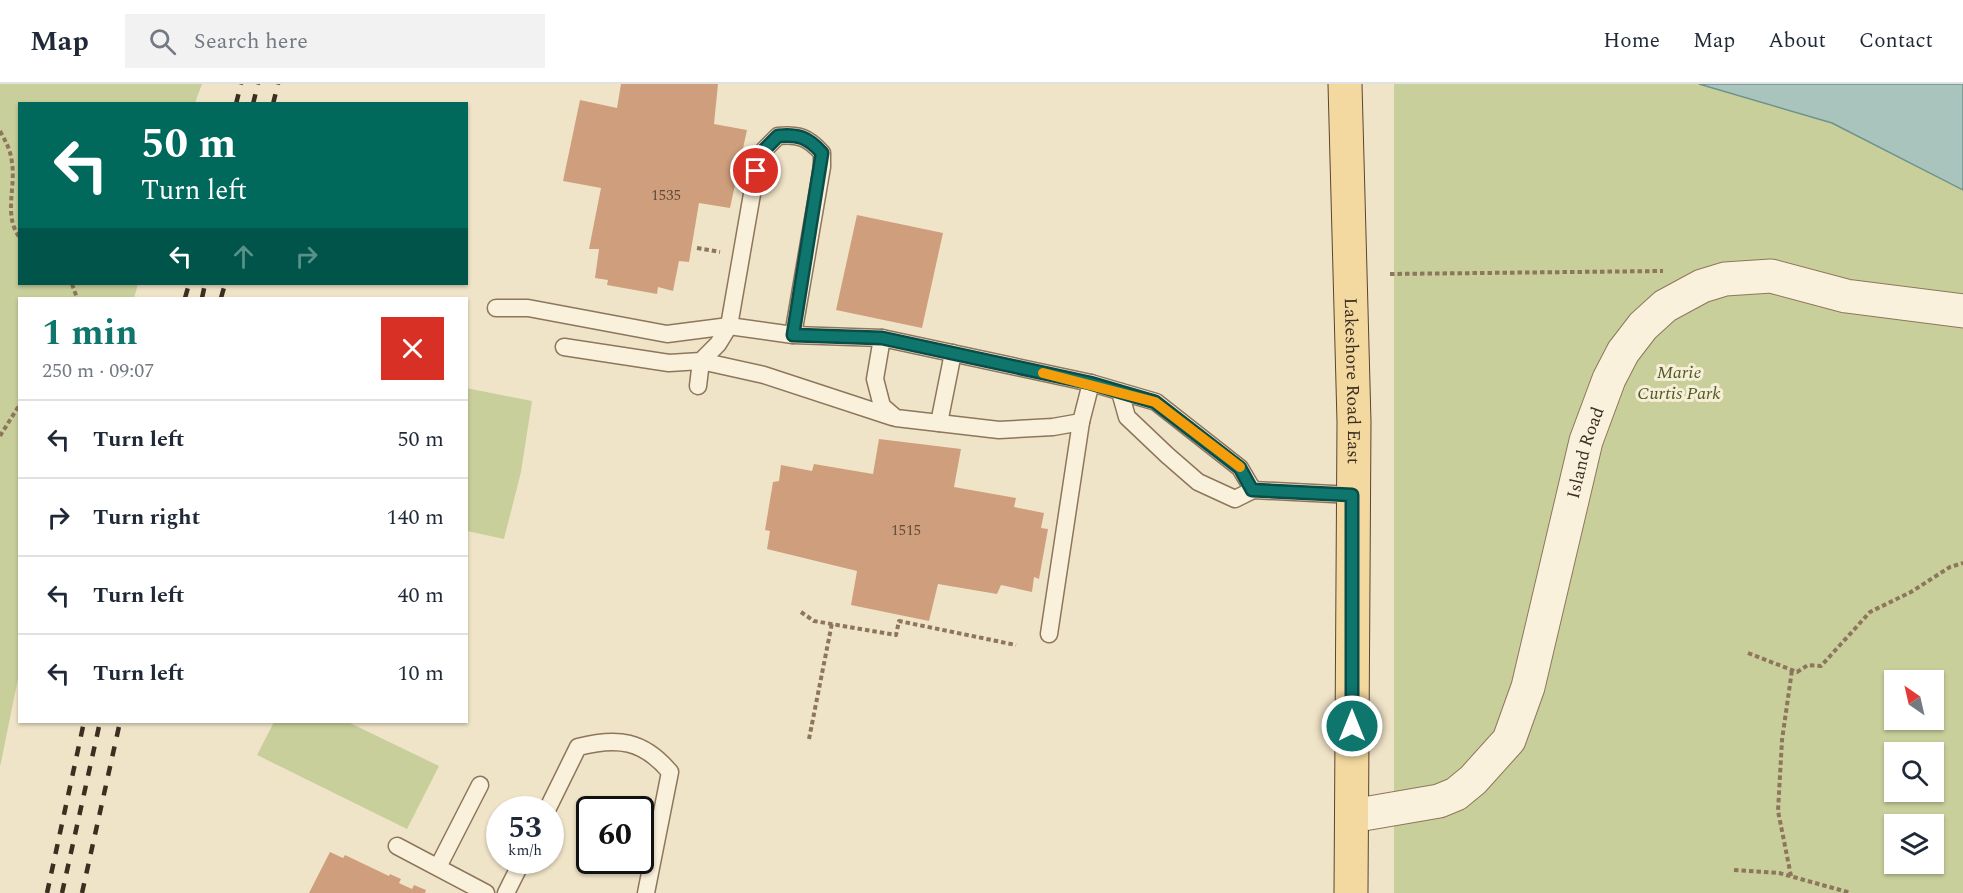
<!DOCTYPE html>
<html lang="en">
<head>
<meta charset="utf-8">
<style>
	:root { --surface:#fff; --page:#f2f2f3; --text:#1f2937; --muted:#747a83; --line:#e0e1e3; --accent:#0f766e }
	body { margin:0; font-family:Spectral,serif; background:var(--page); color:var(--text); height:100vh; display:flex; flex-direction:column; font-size:22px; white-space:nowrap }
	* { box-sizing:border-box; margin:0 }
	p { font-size:20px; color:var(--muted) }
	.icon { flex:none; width:33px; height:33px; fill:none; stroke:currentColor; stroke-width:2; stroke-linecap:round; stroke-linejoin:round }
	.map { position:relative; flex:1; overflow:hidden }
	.panel { position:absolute; left:18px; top:213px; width:450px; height:426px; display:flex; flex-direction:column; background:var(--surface); border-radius:0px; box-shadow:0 2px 4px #0004 }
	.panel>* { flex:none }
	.hud { position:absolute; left:18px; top:18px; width:450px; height:183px; border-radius:0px; box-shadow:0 2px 4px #0004; background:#00695c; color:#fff; overflow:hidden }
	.needle { width:39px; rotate:326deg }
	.tools { position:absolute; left:1884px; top:586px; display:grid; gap:12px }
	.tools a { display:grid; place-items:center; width:60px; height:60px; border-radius:0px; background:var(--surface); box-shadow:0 2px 4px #0004; font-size:30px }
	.speed { position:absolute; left:486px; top:712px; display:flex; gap:12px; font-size:30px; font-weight:700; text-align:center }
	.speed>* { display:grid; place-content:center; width:78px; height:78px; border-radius:50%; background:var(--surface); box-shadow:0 2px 4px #0004; line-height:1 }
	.speed small { font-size:15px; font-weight:400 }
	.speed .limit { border:3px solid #111; border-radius:9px; background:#fff; color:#111 }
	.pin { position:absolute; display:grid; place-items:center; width:51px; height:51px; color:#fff; margin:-26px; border:3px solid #fff; border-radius:50%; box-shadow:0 2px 6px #0007 }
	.me { position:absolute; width:66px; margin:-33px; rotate:0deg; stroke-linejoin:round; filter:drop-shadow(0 0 4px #0008) }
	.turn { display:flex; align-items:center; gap:21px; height:126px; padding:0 24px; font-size:27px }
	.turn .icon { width:78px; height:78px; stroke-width:2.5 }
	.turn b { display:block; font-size:42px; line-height:51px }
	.lanes { display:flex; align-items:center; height:57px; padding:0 24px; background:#0003; justify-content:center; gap:30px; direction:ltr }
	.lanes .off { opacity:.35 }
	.round { display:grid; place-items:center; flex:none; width:63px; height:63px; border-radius:0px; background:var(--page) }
	.summary { display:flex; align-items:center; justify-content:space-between; height:102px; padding:0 24px }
	h1 { font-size:36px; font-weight:700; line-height:45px; color:var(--accent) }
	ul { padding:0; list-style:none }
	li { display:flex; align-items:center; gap:18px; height:78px; padding:0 24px; border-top:2px solid var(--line) }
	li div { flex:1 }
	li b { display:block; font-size:22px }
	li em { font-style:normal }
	header { display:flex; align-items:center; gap:36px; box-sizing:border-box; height:84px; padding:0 30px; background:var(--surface); border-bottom:2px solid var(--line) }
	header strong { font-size:28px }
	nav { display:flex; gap:33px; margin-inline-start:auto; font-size:21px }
	.search { width:420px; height:54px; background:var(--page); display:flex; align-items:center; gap:15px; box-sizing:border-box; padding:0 21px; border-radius:0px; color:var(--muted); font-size:22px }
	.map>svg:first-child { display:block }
</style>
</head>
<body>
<header>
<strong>Map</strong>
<div class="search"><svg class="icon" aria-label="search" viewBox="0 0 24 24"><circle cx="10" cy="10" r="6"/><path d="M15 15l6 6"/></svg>Search here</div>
<nav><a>Home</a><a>Map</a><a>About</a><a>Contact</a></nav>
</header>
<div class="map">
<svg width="1963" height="809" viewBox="0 0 1963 809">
	<rect width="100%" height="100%" fill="#f0e4c8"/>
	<g fill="#c9cf9b" fill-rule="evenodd">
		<path d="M0 0H202L195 19 20 20V200H138L134 214H20V585L0 683Z"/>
		<path d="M1394 0H1963V809H1394ZM1894 597H1934V636H1894ZM1894 669H1934V708H1894ZM1894 741H1934V780H1894Z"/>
		<path d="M466 304 532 317 521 388 504 455 467 447Z"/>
		<path d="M274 638H348L439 682 407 745 257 671Z"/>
	</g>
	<path fill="#a9c4bc" stroke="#6f938a" stroke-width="1.5" d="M1699 0H1963V106L1832 39Z"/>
	<g fill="#cf9f7d">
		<path d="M621 0H718L714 40 747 46 730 124 699 119 689 178 679 177 673 207 658 203 657 210 607 201 608 196 595 194 599 165H589L601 104 563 97 580 16 617 24Z"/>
		<path d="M857 131 943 149 922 244 836 226Z"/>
		<path d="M879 355 961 365 954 403 1016 414 1014 423 1044 429 1041 444 1048 445 1039 495 1034 493 1032 508 1001 501 997 510 938 500 929 537 851 521 857 487 767 465 770 447 765 446 773 398 779 397 781 381 812 387 814 380 873 390Z"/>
		<path d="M330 768 343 774 345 771 389 792 390 790 401 795 399 799 412 805 414 801 426 806 425 809H309Z"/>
	</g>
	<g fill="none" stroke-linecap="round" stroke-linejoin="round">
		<g stroke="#8d765c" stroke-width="19">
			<g id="service">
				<path d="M496 224H528L667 250 729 242 793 251 882 254 1091 299 1156 318 1240 384 1253 406"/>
				<path d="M882 254 875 295 882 322 896 334 999 346 1053 343 1081 338 1091 299"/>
				<path d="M564 263 669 279 701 277 718 260 729 242 756 87 764 66 778 52C798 50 808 53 822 69V83L793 251"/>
				<path d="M698 302 701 277 764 291 892 333"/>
				<path d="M1120 308 1127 333 1167 371 1198 398 1235 415 1253 406 1352 411"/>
				<path d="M939 339 953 269"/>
				<path d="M1049 550 1081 338"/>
				<path d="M547 726 578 663C618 653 643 656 670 688L646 809"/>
				<path d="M397 762 486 809"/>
				<path d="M438 783 480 701"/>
				<path d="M506 809 522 777"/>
			</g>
		</g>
		<g stroke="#8d765c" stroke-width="35">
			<g id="minor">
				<path id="s1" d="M1352 732 1439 717 1456 710 1473 696 1509 656 1528 603 1586 357 1609 295 1623 268 1643 242 1665 222 1702 202 1725 195 1771 192 1846 212 1963 227"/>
			</g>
		</g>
		<g stroke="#5b4430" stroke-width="35">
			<g id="primary">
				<path id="s2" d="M1345 0 1354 338 1351 809"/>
			</g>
		</g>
		<g stroke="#8d765c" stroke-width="4" stroke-dasharray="4.5 3" stroke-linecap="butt">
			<path d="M0 47C6 58 11 67 12 79 16 104 3 132 20 154"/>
			<path d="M697 164 720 168"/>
			<path d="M1390 190 1663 187"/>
			<path d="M72 200 77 214"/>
			<path d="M0 352 20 320"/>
			<path d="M801 528 814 537 896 551 899 537 1016 561"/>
			<path d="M1748 569 1797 588 1808 581 1821 582 1870 528 1911 508 1950 483 1963 479"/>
			<path d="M809 655 832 539"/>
			<path d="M1734 786 1779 789 1851 809"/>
			<path d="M1791 792 1778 727 1782 656 1792 586"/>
		</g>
		<use href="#service" stroke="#faf1dc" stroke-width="16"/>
		<use href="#minor" stroke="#faf1dc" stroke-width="33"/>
		<use href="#primary" stroke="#f3d9a0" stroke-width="33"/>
		<g stroke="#3d2e20" stroke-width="4.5" stroke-dasharray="10 10" stroke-linecap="butt">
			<path d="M236 20 241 0"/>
			<path d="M253 20 258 0"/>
			<path d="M273 20 278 0"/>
			<path d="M185 214 189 200"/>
			<path d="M202 214 205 200"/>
			<path d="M221 214 225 200"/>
			<path d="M47 809 84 638"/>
			<path d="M62 809 100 638"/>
			<path d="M82 809 120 638"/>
		</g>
	</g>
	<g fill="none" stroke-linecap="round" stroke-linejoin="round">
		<g stroke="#0a4d48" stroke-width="15">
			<path id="route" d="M756 87 764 66 778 52C798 50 808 53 822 69L793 251 882 254 1090 299 1155 318 1240 384 1252 406 1352 411V642"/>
		</g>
		<use href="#route" stroke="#0f766e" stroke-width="10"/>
		<path stroke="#f59e0b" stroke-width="10" d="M1043 289 1155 318 1240 383"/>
	</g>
	<g text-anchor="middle" stroke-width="6" stroke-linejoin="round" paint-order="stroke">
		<g font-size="15" fill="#624a37">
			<text x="666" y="116">1535</text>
			<text x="906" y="451">1515</text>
		</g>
		<g font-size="18" font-style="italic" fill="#4d5a26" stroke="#f7eed8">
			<text x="1679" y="294">Marie<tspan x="1679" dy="21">Curtis Park</tspan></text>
		</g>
		<g font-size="18" fill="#3d2e20" stroke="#f7eed8">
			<text dy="6" stroke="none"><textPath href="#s2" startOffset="297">Lakeshore Road East</textPath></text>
			<text dy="6" stroke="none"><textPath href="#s1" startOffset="480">Island Road</textPath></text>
		</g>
	</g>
</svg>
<div class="tools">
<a><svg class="needle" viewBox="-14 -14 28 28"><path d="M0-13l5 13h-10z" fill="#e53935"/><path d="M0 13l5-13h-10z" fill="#747a83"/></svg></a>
<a><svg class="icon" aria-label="search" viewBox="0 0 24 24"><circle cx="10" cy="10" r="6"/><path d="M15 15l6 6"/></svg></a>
<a><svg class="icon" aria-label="layers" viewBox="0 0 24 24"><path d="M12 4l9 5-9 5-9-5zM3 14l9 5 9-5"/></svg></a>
</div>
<div class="speed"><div>53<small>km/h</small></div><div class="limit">60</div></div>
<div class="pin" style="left:756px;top:87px;background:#d93025"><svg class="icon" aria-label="arrive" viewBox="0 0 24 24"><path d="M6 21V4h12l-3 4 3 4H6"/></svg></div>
<svg class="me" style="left:1352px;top:642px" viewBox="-20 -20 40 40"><circle r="17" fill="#0f766e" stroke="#fff" stroke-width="3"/><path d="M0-11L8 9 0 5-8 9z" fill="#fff"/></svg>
<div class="hud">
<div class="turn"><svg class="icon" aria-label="left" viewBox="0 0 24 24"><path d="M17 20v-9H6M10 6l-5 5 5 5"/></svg><div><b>50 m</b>Turn left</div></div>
<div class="lanes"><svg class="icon" aria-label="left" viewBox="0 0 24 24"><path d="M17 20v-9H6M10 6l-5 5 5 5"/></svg><svg class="icon off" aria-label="ahead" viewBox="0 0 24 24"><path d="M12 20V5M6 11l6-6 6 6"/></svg><svg class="icon off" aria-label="right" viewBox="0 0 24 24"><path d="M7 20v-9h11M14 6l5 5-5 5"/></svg></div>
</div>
<section class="panel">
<div class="summary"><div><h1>1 min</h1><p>250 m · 09:07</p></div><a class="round" style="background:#d93025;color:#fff"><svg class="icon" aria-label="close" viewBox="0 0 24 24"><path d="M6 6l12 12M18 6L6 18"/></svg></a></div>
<ul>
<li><svg class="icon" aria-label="left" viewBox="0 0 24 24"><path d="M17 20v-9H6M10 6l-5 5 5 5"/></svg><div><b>Turn left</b></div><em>50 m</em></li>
<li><svg class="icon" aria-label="right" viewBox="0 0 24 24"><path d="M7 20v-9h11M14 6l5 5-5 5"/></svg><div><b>Turn right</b></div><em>140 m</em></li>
<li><svg class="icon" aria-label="left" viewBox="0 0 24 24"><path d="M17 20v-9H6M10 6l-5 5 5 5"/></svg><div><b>Turn left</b></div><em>40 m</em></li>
<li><svg class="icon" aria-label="left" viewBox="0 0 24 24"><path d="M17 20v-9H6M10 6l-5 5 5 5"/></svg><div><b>Turn left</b></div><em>10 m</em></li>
</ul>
</section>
</div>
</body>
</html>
